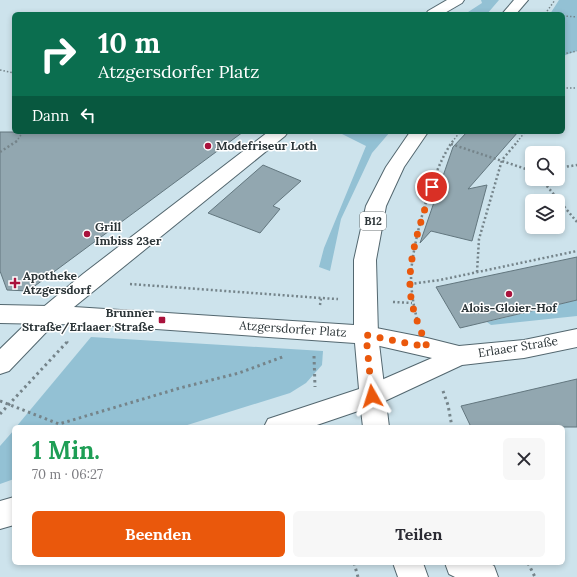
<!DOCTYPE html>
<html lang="de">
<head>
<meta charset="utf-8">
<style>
	:root { --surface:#fff; --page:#f7f7f7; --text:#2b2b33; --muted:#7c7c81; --accent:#ea580c }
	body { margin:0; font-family:Lora,serif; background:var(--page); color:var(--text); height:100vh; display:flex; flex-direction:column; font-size:15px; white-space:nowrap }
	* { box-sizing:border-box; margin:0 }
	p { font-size:13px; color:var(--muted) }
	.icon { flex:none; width:22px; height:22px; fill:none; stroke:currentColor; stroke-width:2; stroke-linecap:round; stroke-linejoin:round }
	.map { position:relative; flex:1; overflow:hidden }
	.side { position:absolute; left:12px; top:425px; width:553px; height:140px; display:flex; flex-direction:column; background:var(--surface); border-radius:6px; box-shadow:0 2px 6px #0003 }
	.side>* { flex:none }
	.guide { position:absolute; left:12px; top:12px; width:553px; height:122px; border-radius:6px; box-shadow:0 2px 6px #0003; background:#0b6e4f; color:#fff; overflow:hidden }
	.buttons { position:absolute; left:525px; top:146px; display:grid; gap:8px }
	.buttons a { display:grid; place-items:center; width:40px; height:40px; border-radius:6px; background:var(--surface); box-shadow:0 2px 6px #0003; font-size:20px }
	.pin { position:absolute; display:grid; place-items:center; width:34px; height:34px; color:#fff; margin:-17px; border:2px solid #fff; border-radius:50%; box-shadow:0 1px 4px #0007 }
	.me { position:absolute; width:44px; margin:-22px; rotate:354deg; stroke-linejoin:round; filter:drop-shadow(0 0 3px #0008) }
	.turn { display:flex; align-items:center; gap:14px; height:84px; padding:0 20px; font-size:18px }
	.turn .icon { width:52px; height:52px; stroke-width:2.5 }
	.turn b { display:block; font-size:28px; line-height:34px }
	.then { display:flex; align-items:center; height:38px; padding:0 20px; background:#0003; gap:8px; font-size:15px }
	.round { display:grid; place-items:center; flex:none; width:42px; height:42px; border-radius:6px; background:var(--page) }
	.headline { display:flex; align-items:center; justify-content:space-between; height:68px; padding:0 20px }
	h1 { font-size:24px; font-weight:700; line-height:30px; color:#1e9e55 }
	.action { display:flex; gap:8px; margin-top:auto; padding:8px 20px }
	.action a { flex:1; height:46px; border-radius:6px; background:var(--accent); color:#fff; font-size:16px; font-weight:700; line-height:46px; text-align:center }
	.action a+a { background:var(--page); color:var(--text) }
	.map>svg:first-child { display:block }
</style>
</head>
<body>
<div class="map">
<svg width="577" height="577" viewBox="0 0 577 577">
	<rect width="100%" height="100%" fill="#cde3ec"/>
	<g fill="#93c1d4">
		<path d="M481 0H499L487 14H465L482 3Z"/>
		<path d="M559 0H577V51L563 56V14H550Z"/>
		<path d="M338 132H390L372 153 341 219 330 271 319 267 324 248 366 146Z"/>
		<path d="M577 300V316L491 325 487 322Z"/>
		<path d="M91 337 323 351 322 365 306 383 290 393 181 427H16Z"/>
		<path d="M14 430V479L0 484V446Z"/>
	</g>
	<g fill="#92a7b0" stroke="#63777f">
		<path d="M0 132H243L28 291 7 290 0 271Z"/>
		<path d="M467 132H518L468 189 487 185 472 241 431 231 420 243 453 147Z"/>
		<path d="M263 165 301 181 273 206 280 209 260 233 208 213Z"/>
		<path d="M577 257V300L460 328 436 287Z"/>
		<path d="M577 379V427H471L461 406Z"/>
	</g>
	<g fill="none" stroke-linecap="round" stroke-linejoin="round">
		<g stroke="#53676f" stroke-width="2">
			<path id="street" d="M445 563H489L494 566 498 577H455L449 574Z"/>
		</g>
		<g stroke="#53676f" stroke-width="2">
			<g id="secondary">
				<path d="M0 305 49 306 57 309 60 315 57 321 49 324 0 323Z"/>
				<path d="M366 326 427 338 459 346 524 340 577 329V347L524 358 462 365 372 407 363 404 359 396 363 388 432 358 358 341 354 335 358 329Z"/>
			</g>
		</g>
		<g stroke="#53676f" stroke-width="2">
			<g id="primary">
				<path d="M447 0H464L462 3 443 14H426L428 11Z"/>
				<path d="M514 0H528L516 14H502Z"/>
				<path d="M268 132H288L285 136 74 307 354 325V260L366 206 386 167 410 132H428L404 167 386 206 376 260 378 335 389 427H363L361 410 311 427H264L268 419 359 389 355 343 99 325 54 324 9 371 0 374V349L41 309 83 274Z"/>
				<path d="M14 497V525L0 529V501Z"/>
				<path d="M393 563H423L428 577H398Z"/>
			</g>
		</g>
		<g stroke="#75848a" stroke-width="1.5" stroke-dasharray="1.5 2" stroke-linecap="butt">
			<path d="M545 13 549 14"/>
			<path d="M545 14 555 0"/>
			<path d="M563 16 577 17"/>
			<path d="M563 54 577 51"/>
			<path d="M0 70 14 73"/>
			<path d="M563 88H577"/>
			<path d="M16 142 23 132"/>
			<path d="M452 142 460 132"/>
			<path d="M517 142 525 132"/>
		</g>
		<g stroke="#75848a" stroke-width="2.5" stroke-dasharray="2 2.5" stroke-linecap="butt">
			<path d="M451 144 532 171"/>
			<path d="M0 152 17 141"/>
			<path d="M558 168 577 165"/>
			<path d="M541 179 577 222"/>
			<path d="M477 272 479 239 502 160 518 141"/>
			<path d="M130 284 321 298"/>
			<path d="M410 284 440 280 577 251"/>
			<path d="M393 302 412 303"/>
			<path d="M320 305 321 298 338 299"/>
			<path d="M417 319C413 304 411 289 411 274 413 240 433 167 453 141"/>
		</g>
		<g stroke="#75848a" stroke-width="3" stroke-dasharray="2.5 3.5" stroke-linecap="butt">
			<path d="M314 356 315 387"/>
			<path d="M443 391 448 405 452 427"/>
			<path d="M0 401 59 424 180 388 239 373 285 356"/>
			<path d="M0 414 67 342 66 341"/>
			<path d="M354 563 358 577"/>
			<path d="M528 563 535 577"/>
		</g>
		<use href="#street" fill="#fff" fill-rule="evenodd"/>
		<use href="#secondary" fill="#fff" fill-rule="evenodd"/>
		<use href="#primary" fill="#fff" fill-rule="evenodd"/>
	</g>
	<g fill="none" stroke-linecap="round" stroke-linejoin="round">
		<path stroke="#ea580c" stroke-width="7" stroke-dasharray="0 12.6" d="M372 396 366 335 427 347C422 333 415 318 412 303 404 266 421 222 432 187"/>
	</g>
	<g fill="#a9123c" stroke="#fff" stroke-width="1.5">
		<circle cx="208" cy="146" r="4"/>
		<circle cx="87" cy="234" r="4"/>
		<path d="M13 277h4v4h4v4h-4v4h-4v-4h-4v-4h4z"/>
		<circle cx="509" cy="294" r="4"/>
		<rect x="158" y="316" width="8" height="8" rx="2"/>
	</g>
	<g text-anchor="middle" stroke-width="3" stroke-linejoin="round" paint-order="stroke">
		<rect fill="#fff" stroke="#6b7274" stroke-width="1" x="360" y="212" width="26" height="18" rx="3"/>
		<g font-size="11" font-weight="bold" fill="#2c3538">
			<text x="373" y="225">B12</text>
		</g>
		<g font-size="12" font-weight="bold" fill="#2c3538" stroke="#fff" text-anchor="start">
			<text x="216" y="150">Modefriseur Loth</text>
			<text x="95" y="231">Grill<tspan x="95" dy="14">Imbiss 23er</tspan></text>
			<text x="23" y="280">Apotheke<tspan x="23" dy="14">Atzgersdorf</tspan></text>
			<text x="509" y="312" text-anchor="middle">Alois-Gloier-Hof</text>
			<text x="154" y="317" text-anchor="end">Brunner<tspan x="154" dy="14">Straße/Erlaaer Straße</tspan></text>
		</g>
		<g font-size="12" fill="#2c3538" stroke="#fff">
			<text transform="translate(293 329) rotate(4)" y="4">Atzgersdorfer Platz</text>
			<text transform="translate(518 347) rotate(-9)" y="4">Erlaaer Straße</text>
		</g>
	</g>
</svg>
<div class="buttons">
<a><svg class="icon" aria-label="search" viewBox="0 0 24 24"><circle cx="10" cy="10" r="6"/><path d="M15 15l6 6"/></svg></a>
<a><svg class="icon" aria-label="layers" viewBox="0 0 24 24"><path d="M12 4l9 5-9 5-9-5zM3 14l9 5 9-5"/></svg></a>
</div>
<div class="pin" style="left:432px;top:187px;background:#d93025"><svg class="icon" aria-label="arrive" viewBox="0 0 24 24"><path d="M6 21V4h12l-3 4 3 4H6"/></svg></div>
<svg class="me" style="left:372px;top:396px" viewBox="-20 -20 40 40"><path d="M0-17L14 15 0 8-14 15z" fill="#ea580c" stroke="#fff" stroke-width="4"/></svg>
<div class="guide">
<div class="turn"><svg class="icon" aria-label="right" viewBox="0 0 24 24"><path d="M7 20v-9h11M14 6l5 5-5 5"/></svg><div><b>10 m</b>Atzgersdorfer Platz</div></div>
<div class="then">Dann<svg class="icon" aria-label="left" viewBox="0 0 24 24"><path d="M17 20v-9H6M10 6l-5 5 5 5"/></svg></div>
</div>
<section class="side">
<div class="headline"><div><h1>1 Min.</h1><p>70 m · 06:27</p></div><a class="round"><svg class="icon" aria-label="close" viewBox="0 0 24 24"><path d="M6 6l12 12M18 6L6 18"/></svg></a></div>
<div class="action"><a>Beenden</a><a>Teilen</a></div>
</section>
</div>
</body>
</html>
